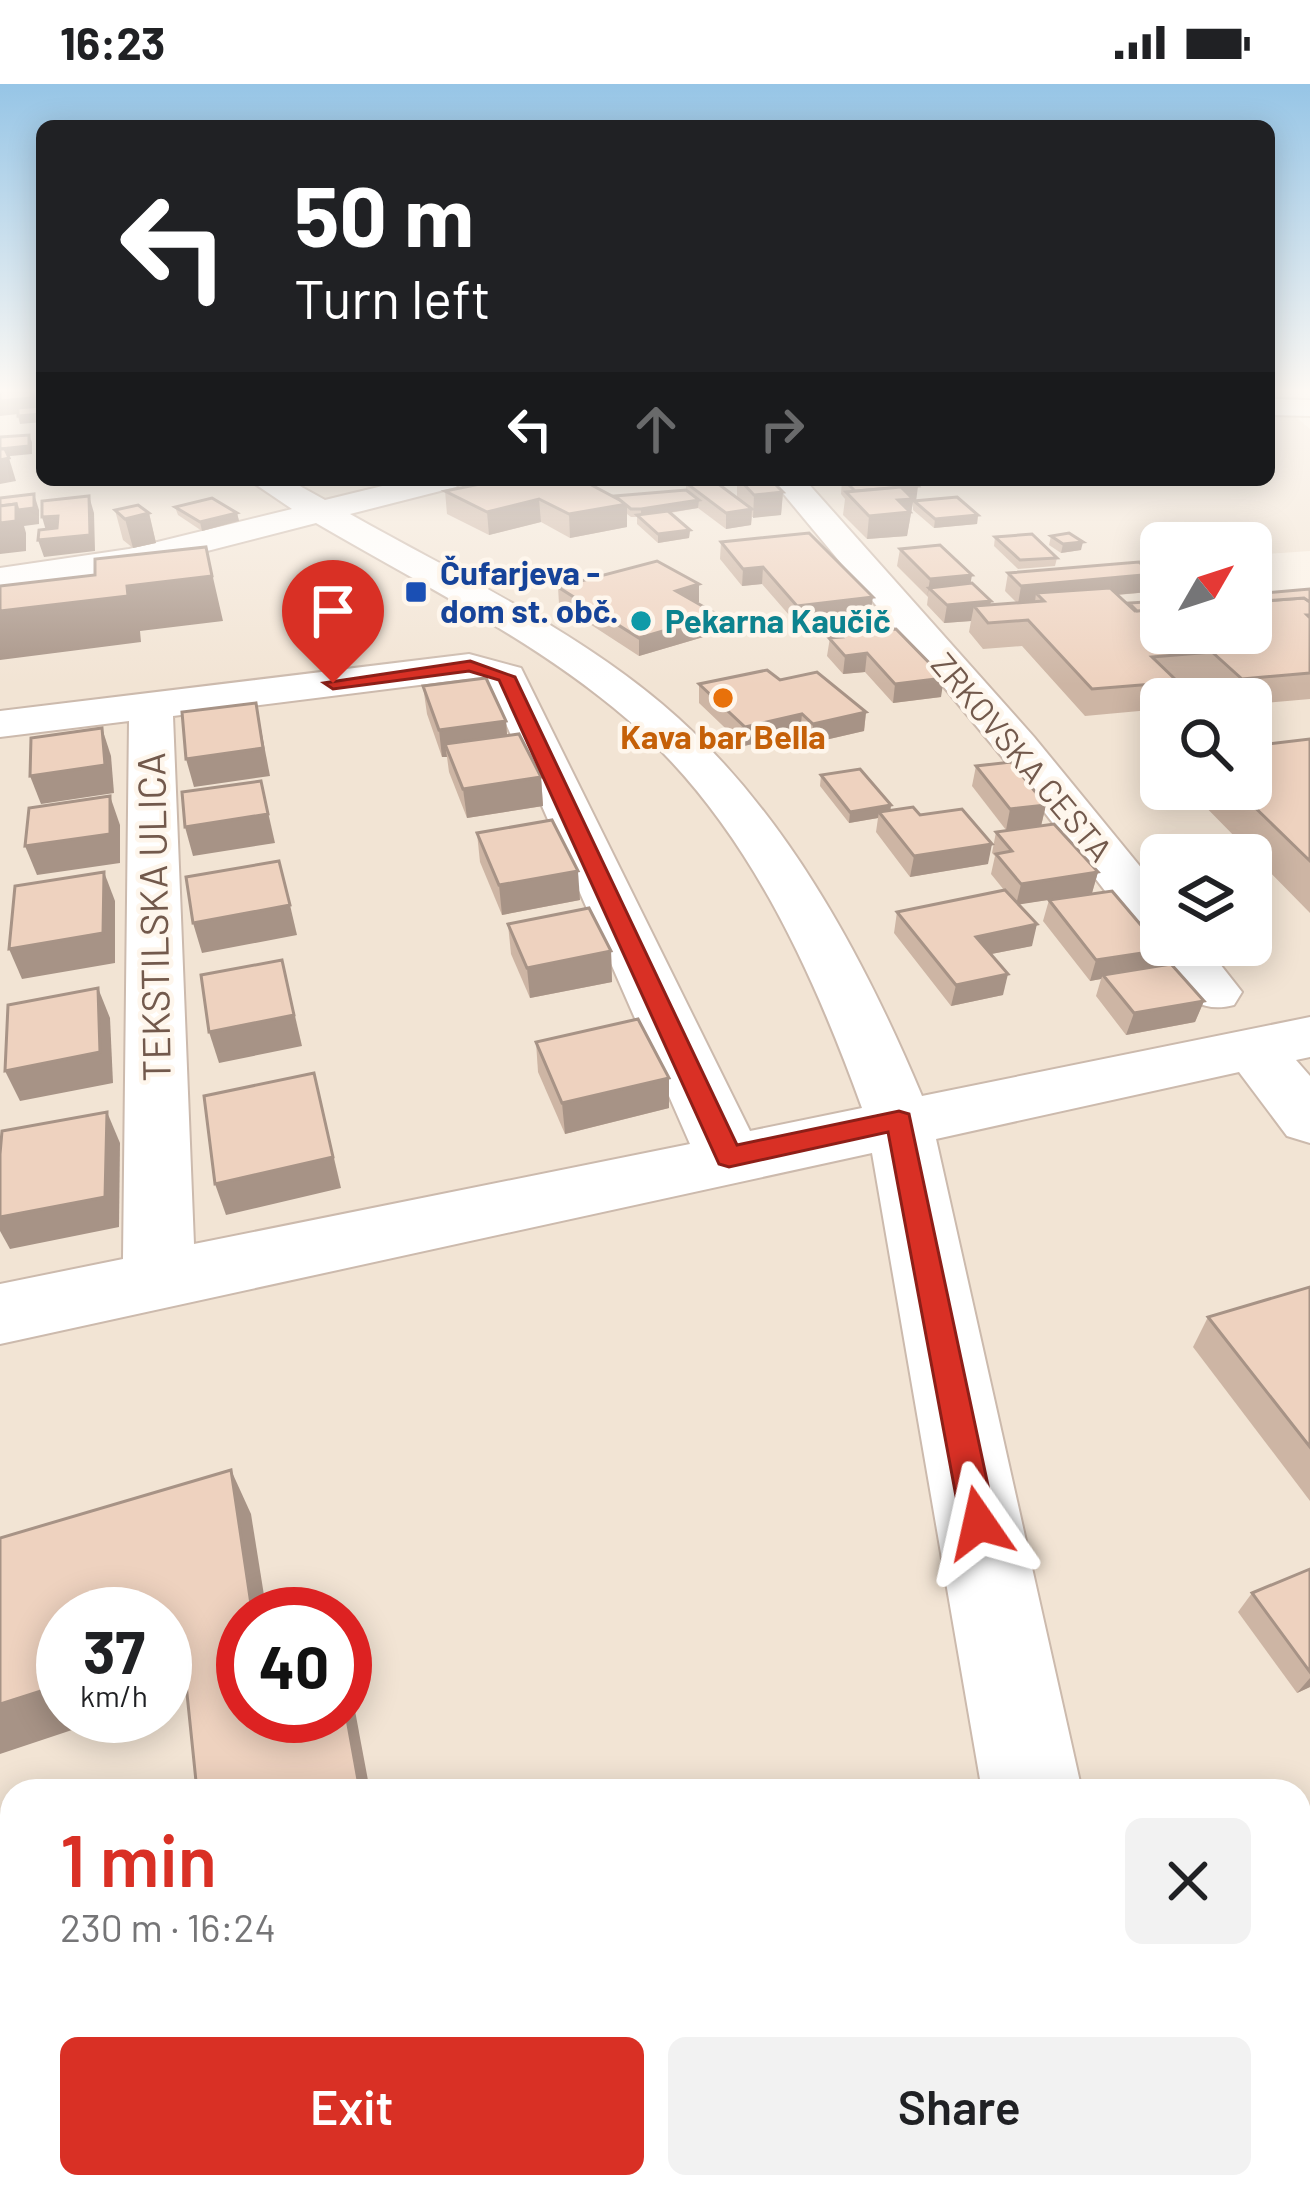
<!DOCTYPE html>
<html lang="en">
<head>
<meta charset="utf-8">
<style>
	:root { --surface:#fff; --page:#f2f2f2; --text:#202124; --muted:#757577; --accent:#d93025 }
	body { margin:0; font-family:Barlow,sans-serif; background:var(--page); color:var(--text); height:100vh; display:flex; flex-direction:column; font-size:45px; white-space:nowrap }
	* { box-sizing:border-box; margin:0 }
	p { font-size:39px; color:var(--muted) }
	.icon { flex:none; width:66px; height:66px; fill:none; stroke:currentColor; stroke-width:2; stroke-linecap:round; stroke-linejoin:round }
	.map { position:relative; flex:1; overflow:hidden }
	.details { position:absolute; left:0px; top:1695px; width:1311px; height:420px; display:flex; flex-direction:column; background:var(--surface); border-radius:36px 36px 0 0; box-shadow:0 6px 30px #0003 }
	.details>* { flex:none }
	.hud { position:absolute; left:36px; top:36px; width:1239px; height:366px; border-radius:18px; box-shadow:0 6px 30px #0003; background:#202124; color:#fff; overflow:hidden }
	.needle { width:78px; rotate:51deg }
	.buttons { position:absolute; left:1140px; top:438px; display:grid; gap:24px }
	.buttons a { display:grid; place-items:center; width:132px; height:132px; border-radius:18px; background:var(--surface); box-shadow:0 6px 30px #0003; font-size:60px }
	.speed { position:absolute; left:36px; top:1503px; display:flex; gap:24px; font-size:60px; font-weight:700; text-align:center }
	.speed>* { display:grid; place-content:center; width:156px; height:156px; border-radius:50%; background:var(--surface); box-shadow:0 6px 30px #0003; line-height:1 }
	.speed small { font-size:30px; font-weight:400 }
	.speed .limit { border:18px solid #d22; background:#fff; color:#111 }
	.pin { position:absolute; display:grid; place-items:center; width:102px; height:102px; color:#fff; margin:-123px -51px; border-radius:50% 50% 50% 0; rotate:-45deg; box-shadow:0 0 12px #0007 }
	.pin .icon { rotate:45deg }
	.me { position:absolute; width:132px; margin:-66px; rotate:349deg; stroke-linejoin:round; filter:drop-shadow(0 0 9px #0008) }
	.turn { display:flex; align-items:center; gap:42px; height:252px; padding:0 60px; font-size:54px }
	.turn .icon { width:156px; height:156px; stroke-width:2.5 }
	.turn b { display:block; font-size:84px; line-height:102px }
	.lanes { display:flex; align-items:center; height:114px; padding:0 60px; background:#0003; justify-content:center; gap:60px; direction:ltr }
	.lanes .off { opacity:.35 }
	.round { display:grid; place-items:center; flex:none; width:126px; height:126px; border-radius:18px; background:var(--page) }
	.headline { display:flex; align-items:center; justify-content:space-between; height:204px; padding:0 60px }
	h1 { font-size:72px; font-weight:600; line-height:90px; color:var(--accent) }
	.cta { display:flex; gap:24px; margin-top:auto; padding:24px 60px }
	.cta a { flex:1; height:138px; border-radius:18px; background:var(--accent); color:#fff; font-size:48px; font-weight:600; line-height:138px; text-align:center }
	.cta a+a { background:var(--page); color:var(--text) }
	.status { display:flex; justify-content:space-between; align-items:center; height:84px; padding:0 60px; background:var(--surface); direction:ltr }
	.status svg { height:33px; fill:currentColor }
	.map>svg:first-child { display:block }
</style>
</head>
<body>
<div class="status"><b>16:23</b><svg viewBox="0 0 49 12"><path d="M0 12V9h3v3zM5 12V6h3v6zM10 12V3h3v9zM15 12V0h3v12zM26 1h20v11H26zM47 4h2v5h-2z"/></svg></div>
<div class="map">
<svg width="1310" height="2115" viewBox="0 0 1310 2115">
	<rect width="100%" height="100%" fill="#fbf2e6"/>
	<path fill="#f2e4d4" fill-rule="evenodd" d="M0 305H42V396H1269V328L1291 329 1310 345V467L1251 471V459H1161V477L1152 479 1161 487V549H1251L1310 507V2115H0ZM1161 615H1251V705H1161ZM1161 771H1251V861H1161ZM63 1530H165V1632H63ZM243 1530H345V1632H243ZM12 1707H1299V2103H12Z"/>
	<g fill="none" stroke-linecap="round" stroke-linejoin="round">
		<g stroke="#ccbaad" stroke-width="4">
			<g id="minor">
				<path d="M1269 315 1310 316V332L1269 331Z"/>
				<path d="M249 396H289L325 416 407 396H461L456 403 350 430C454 489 570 542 662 620 782 721 862 869 922 1012L1310 933V973L1296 976 1310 992V1059L1287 1052 1239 988 936 1055 1082 1707H982L872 1069 0 1260V1200L123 1175 129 637 0 653V627L469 570 521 584 750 1047 862 1024C811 883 744 735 627 635 535 556 420 500 316 439L129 487 0 506V484L129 465 292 425ZM467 595 489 601 690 1060 194 1160 173 632Z"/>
				<path d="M772 396H805L1034 653 1161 808V861H1205L1242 908 1234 921C1188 933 1171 895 1147 861L1150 857 1142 855 1002 673Z"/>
				<path d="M1051 2103H1171L1173 2115H1053Z"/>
			</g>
		</g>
		<use href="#minor" fill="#fff" fill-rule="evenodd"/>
	</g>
	<g fill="#cdb5a4">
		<path d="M737 396H771L783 408 781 431 752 433 751 441 726 445 698 424 670 429 690 446 689 454 658 459 637 440V433H631L627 430V443L570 454 541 438 489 451 447 430 445 407 615 414 686 406V399L737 413Z"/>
		<path d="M842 396H912L916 417 978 431 977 440 934 444 913 426V418L907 452 867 455 843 431 845 415 841 410Z"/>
		<path d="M175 423 237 429 239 437 202 447 178 431Z"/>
		<path d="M115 426 149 429 156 459 133 464 123 456Z"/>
		<path d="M1051 452 1081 466 1061 469 1049 461Z"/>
		<path d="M995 453 1057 474 1055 482 1018 485 994 462Z"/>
		<path d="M721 458 870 531 796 539 762 500 742 502 720 475Z"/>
		<path d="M900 465 971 500 991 517 990 521 1017 519 1005 507 1008 489 1149 508 1117 511 1128 521 1310 505V615L1251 620V615H1226L1203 594 1177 596 1178 598 1173 615H1161V625L1085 632 1022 562 983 565 969 548 971 537 944 539 927 521 928 513 897 482Z"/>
		<path d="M558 503 699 518 697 519 717 549 639 572 559 520Z"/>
		<path d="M832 541 941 613 893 619 865 588 843 590 827 572Z"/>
		<path d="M780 596 866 628 864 647 812 659 800 649 744 662 699 619V600Z"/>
		<path d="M423 602 506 637 507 651 541 693 543 722 467 734 449 688 447 673H442L427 630Z"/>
		<path d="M1310 655V829L1188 705H1251Z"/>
		<path d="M976 682 1046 721 1041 742 1006 746 972 702Z"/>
		<path d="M821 691 891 726 920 731 988 780 910 793 876 748 878 734 849 739 820 702Z"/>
		<path d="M996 748 1098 788 1092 809 1157 882 1204 917 1195 938 1126 951 1096 912 1101 895 1090 897 1043 837 1049 816 1018 820 1032 862 991 870 1003 911 951 922 894 849 897 828 1004 806 991 790 995 772 992 769Z"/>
		<path d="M477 749 580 816 502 831 480 778Z"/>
		<path d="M508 840 611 867 612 898 530 914 511 870Z"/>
		<path d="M536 958 669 1024 565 1050 538 988Z"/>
		<path d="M1310 1203V1417L1193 1263 1208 1233Z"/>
		<path d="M1310 1485V1603L1297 1609 1238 1528 1252 1509Z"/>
	</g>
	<g fill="#a79386">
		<path d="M33 305 37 316V328L0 332V317Z"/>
		<path d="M42 330V338L20 340 18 332Z"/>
		<path d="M29 351 32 358V370L0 373V365Z"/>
		<path d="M9 374 16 397 0 400V376Z"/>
		<path d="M918 402 916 418H913L907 452 867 455 869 432 855 407Z"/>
		<path d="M783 408 781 431 753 434 754 411Z"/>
		<path d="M34 410 39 426V440L24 442 26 449V467L0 470V428Z"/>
		<path d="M89 412 94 429 95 467 44 473 38 456 90 451Z"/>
		<path d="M539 415 541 438 489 451 487 428Z"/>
		<path d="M699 416 698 424 641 433V425Z"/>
		<path d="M627 420V443L570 454 569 430Z"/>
		<path d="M752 425 751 441 726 445V429Z"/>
		<path d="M149 429 156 459 133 464 125 435Z"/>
		<path d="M237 429 239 437 202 447 200 438Z"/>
		<path d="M978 431 977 440 934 444 935 435Z"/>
		<path d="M58 432 63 448 47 450 42 433Z"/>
		<path d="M690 446 689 454 658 459V450Z"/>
		<path d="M1083 458 1081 466 1061 469 1063 460Z"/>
		<path d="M206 463 223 537 140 547 141 558 0 576V527L127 502Z"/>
		<path d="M763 483 762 500 742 502 743 485Z"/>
		<path d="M1154 490 1149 508 1044 517 1036 509 1035 518 1018 520 1021 502Z"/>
		<path d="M972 491 969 508 929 504 927 513 930 495Z"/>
		<path d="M699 500V518L676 525V507Z"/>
		<path d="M873 513 870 531 796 539 797 522Z"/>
		<path d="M991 517 987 535 974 522 971 537 944 539 947 521Z"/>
		<path d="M718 531 717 549 639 572V554Z"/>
		<path d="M867 569 865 588 843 590 845 572Z"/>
		<path d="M944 594 941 613 893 619 895 600Z"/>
		<path d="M256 619 270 692 194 703 186 675Z"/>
		<path d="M866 628 864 647 812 659 813 640Z"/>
		<path d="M802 630 800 649 744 662 745 643Z"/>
		<path d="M506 637 508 664 445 660 447 673H442L439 646Z"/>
		<path d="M102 644 111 672 114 709 41 720 30 692Z"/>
		<path d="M541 693 543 722 467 734 463 705Z"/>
		<path d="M261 697 275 759 193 772 185 743Z"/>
		<path d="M110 712 120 741V779L37 791 25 762Z"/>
		<path d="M891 721 890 732 879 728 878 734 849 739 850 728Z"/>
		<path d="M1046 721 1041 742 1006 746 1010 725Z"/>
		<path d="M992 760 988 780 910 793 914 772Z"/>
		<path d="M578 787 580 816 502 831 499 801Z"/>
		<path d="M104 788 115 817V879L22 895 9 865Z"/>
		<path d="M1098 788 1092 809 1016 821 1021 800Z"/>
		<path d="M290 821 297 851 202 869 193 839Z"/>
		<path d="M1037 840 1032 862 971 874 976 853Z"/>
		<path d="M1162 866 1155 887 1103 891 1101 895 1090 897 1096 876Z"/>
		<path d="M611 867 612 898 530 914 527 884Z"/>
		<path d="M282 876 302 962 219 979 209 948Z"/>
		<path d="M1008 890 1003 911 951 922 956 901Z"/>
		<path d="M98 904 110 934 113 999 20 1017 5 987Z"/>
		<path d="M1204 917 1195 938 1126 951 1134 929Z"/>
		<path d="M314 989 341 1104 226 1131 215 1100Z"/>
		<path d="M669 994V1024L565 1050 562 1019Z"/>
		<path d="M107 1028 120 1059 119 1143 10 1165 0 1147V1133Z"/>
		<path d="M231 1386 251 1430 267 1530 252 1527Z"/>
		<path d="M182 1561 206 1601 165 1615V1567Z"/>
		<path d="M345 1589 350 1600 370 1707H360L345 1624Z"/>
		<path d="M1310 1594V1603L1297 1609Z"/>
		<path d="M63 1600V1632H114L0 1670V1620Z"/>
		<path d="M434 2103H446L448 2115H437Z"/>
	</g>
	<g fill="#eed2bf" stroke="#a79386" stroke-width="3">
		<path d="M0 305H32V314L0 317Z"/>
		<path d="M42 322V330L18 332V324Z"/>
		<path d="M29 351V362L0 365V353Z"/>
		<path d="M0 365H5L9 374 0 376Z"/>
		<path d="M500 396H582L627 420 569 430 539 415 487 428 445 407Z"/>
		<path d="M703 396H713L752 425 726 429 686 399Z"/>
		<path d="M740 396H771L783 408 754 411Z"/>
		<path d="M844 396H912L918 402 855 407Z"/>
		<path d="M901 403 913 415 898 416 910 428 869 432 846 408Z"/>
		<path d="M686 406 699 416 641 425H631L615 412Z"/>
		<path d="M34 410V424L18 426 16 420 0 422V414Z"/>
		<path d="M89 412 90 451 38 456 39 446 57 444 58 432 42 433V417Z"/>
		<path d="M957 413 978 431 935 435 914 417Z"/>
		<path d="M212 414 237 429 200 438 175 423Z"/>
		<path d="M16 420V437L0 439V422Z"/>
		<path d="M138 421 149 429 125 435 115 426Z"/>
		<path d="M668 427 690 446 658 450 637 431Z"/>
		<path d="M809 449 873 513 797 522 763 483 743 485 721 458Z"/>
		<path d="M1069 449 1083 458 1063 460 1051 452Z"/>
		<path d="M1032 450 1057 474 1020 476 995 453Z"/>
		<path d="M940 461 972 491 930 495 900 465Z"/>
		<path d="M206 463 212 492 127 502 128 512 0 527V502L95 491V475Z"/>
		<path d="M657 477 699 500 676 507 718 531 639 554 558 503Z"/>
		<path d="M1139 478 1154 490 1021 502 1008 489Z"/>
		<path d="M972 499 991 517 947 521 929 504Z"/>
		<path d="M1110 504 1135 527 1161 525V549H1251V518L1304 514 1310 518V531H1307L1310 534V589L1242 595 1212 568 1152 573 1178 598 1092 605 1028 536 988 539 974 522 1044 517 1036 509Z"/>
		<path d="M1310 505V518L1304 514 1251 518V510Z"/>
		<path d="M1161 517V525L1137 527 1129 519Z"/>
		<path d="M877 536 886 546 896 545 944 594 895 600 867 569 845 572 829 554 842 553 832 541Z"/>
		<path d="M767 586 780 596 817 588 866 628 813 640 802 630 745 643 699 600Z"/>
		<path d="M486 594 506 637 439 646 423 602Z"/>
		<path d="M256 619 263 664 186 675 182 628Z"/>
		<path d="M102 644 105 681 30 692 31 654Z"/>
		<path d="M519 650 541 693 463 705 445 660Z"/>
		<path d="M1310 655V777L1236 705H1251V662Z"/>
		<path d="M1011 678 1046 721 1010 725 976 682Z"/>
		<path d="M860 685 891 721 850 728 821 691Z"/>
		<path d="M261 697 268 730 185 743 182 708Z"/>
		<path d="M110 712V750L25 762 29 724Z"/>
		<path d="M913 723 920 731 962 725 992 760 914 772 879 728Z"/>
		<path d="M552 736 578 787 499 801 477 749Z"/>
		<path d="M1054 740 1098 788 1021 800 996 770 1012 767 996 748Z"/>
		<path d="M279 777 290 821 193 839 186 793Z"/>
		<path d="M104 788 103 849 9 865 15 802Z"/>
		<path d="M1005 806 1037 840 976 853 1008 890 956 901 897 828Z"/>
		<path d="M1112 807 1162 866 1096 876 1049 816Z"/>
		<path d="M589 824 611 867 527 884 508 840Z"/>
		<path d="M282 876 294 931 209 948 201 891Z"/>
		<path d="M1171 880 1204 917 1134 929 1103 891Z"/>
		<path d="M98 904 100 968 5 987 8 921Z"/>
		<path d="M638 935 669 994 562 1019 536 958Z"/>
		<path d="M314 989 333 1073 215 1100 204 1012Z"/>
		<path d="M107 1028 105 1113 0 1133V1070L2 1047Z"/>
		<path d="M1310 1203V1363L1208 1233Z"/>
		<path d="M231 1386 252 1527 283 1517 285 1530H243V1632H345V1624L360 1707H197L182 1561 165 1567V1530H63V1600L0 1620V1454Z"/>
		<path d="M1310 1485V1588L1252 1509Z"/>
		<path d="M236 2103H434L437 2115H238Z"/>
	</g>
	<linearGradient id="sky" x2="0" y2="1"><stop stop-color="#96c5e6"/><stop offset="0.51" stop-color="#fdf9f4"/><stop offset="1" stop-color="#fdf9f4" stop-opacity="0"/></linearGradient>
	<rect width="1310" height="601" fill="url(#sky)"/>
	<path fill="#d93025" stroke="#8d1f18" stroke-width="3" d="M470 577 515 593 737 1061 899 1027 909 1030 996 1439 991 1450 979 1455 966 1450 961 1439 888 1048 729 1083 719 1080 499 596 469 587 333 605 324 599Z"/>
	<rect fill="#1a4fb4" stroke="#fef6ec" stroke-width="4.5" x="404" y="496" width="24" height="24" rx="6"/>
	<circle fill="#0f9aa8" stroke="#fef6ec" stroke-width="4.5" cx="641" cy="537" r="12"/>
	<circle fill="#e8710a" stroke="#fef6ec" stroke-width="4.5" cx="723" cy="614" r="12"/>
	<g text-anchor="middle" stroke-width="9" stroke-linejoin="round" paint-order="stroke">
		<g font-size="33" font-weight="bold" fill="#164399" stroke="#fef6ec" text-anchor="start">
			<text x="440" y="501">Čufarjeva -<tspan x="440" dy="38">dom st. obč.</tspan></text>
		</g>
		<g font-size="33" font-weight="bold" fill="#0d838f" stroke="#fef6ec" text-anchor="start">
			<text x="665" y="549">Pekarna Kaučič</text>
		</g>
		<g font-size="33" font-weight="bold" fill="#c56008" stroke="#fef6ec">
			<text x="723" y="665">Kava bar Bella</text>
		</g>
		<g font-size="33" fill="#72594c" stroke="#fef6ec">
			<text transform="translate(1022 673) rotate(50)" y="12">ZRKOVSKA CESTA</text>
		</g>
		<g font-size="39" fill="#72594c" stroke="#fef6ec">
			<text transform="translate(154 833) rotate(-91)" y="14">TEKSTILSKA ULICA</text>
		</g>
	</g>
</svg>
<div class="buttons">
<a><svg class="needle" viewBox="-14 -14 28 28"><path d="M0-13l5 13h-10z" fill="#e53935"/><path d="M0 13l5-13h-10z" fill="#757577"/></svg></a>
<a><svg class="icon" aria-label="search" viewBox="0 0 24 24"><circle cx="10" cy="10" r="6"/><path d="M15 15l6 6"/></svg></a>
<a><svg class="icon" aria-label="layers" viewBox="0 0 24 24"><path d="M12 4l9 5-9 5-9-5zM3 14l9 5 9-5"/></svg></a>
</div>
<div class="speed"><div>37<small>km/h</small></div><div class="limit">40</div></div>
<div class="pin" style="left:333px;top:599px;background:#d93025"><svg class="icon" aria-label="arrive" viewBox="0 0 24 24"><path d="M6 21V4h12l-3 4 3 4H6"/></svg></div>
<svg class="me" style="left:979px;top:1439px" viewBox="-20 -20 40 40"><path d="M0-17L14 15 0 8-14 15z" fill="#d93025" stroke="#fff" stroke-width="4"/></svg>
<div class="hud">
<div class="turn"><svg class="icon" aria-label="left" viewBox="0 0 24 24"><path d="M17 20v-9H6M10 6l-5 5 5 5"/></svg><div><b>50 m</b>Turn left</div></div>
<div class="lanes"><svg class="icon" aria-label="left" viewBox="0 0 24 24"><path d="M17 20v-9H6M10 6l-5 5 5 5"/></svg><svg class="icon off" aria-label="ahead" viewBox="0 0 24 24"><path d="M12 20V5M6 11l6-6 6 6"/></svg><svg class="icon off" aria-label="right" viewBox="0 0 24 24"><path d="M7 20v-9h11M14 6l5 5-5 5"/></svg></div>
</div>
<section class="details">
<div class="headline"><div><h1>1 min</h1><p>230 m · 16:24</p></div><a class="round"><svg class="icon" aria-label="close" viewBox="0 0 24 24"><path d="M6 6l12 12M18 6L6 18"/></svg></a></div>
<div class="cta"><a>Exit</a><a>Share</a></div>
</section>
</div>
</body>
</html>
